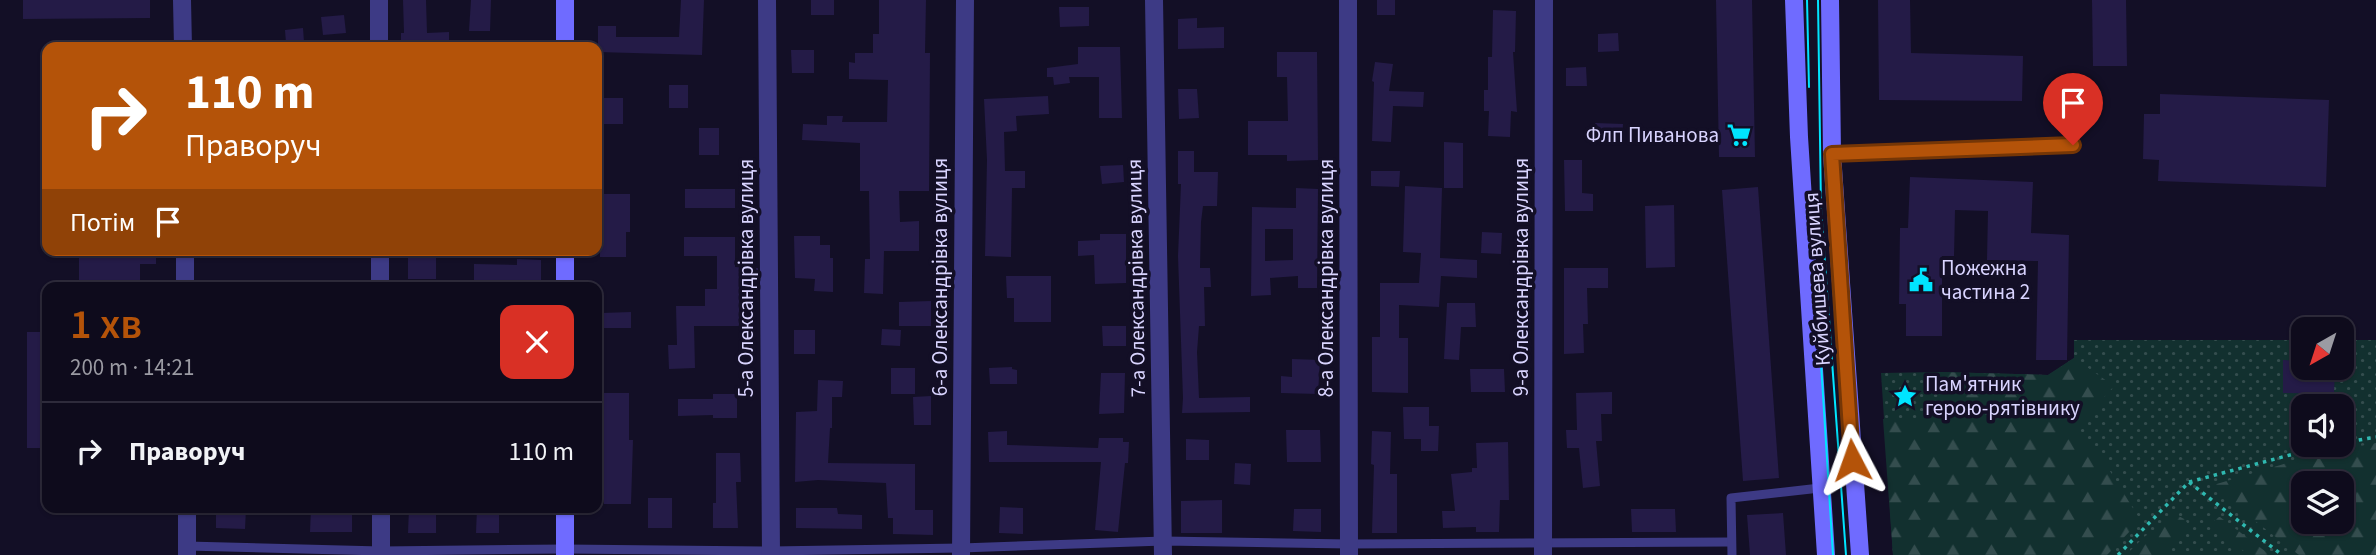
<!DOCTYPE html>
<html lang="uk">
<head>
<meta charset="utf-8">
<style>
	:root { --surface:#0e0b1c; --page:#1c1929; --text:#f1f3f6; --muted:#9b9ba3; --line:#2e2b3b; --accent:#b45309 }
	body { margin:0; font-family:"Source Sans 3",sans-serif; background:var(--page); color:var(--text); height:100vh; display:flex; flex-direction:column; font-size:26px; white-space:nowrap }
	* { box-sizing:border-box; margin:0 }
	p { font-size:23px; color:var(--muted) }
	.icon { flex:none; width:38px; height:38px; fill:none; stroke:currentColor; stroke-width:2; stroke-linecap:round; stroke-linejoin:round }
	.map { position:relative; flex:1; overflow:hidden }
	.side { position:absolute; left:42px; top:282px; width:560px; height:231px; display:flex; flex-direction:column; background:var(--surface); border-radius:14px; box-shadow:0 2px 5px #0004,0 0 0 2px var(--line) }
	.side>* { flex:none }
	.hud { position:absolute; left:42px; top:42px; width:560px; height:214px; border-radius:14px; box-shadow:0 2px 5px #0004,0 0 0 2px var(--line); background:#b45309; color:#fff; overflow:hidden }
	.needle { width:46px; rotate:219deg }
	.tools { position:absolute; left:2291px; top:317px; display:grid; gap:14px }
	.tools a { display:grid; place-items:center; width:63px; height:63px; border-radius:14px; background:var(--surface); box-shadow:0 2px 5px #0004,0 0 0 2px var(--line); font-size:35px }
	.pin { position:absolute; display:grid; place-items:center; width:60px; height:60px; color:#fff; margin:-72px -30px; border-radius:50% 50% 50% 0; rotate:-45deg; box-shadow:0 0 7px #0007 }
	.pin .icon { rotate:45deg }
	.me { position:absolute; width:77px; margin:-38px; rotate:356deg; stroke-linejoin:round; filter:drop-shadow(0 0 5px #0008) }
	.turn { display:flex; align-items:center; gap:24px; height:147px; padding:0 28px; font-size:32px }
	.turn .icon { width:91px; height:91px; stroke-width:2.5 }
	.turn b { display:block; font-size:49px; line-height:60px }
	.then { display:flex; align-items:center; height:66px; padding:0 28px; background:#0003; gap:14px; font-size:26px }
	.round { display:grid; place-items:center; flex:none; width:74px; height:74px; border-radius:14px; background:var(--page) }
	.head { display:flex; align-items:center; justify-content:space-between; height:119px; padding:0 28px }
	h1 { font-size:42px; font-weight:600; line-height:52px; color:var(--accent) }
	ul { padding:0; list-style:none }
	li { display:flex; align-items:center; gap:21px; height:98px; padding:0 28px; border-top:2px solid var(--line) }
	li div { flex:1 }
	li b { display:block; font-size:26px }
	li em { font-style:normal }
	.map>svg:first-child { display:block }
</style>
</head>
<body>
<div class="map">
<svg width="2376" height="555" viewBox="0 0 2376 555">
	<defs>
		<pattern id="green-dots" width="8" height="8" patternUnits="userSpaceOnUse" patternTransform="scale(1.75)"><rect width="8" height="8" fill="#12302f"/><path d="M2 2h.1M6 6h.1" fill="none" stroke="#344d4e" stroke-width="1.8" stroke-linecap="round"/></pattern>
		<pattern id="forest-firs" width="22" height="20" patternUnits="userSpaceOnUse" patternTransform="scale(1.75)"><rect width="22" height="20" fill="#12302f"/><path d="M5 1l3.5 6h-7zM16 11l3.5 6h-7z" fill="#344d4e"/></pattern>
	</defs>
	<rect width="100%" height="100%" fill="#130f26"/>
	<path fill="url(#green-dots)" fill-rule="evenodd" d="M2074 340H2303V368H2342V340H2376V555H1893L1881 373 1939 372 2048 375 2074 358ZM2303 406H2342V444H2303ZM2303 483H2342V522H2303Z"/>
	<g fill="url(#forest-firs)" fill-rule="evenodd">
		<path d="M2074 358 2114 386 2077 428 2105 463 2139 518 2131 530 2107 555H1893L1883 419 1942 418 1939 372 2048 375Z"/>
		<path d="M2376 443V555H2299L2210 486 2314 455ZM2303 483H2342V522H2303Z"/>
		<path d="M2175 516C2183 516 2188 522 2190 529L2164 555H2126L2144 537Z"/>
		<path d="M2219 517H2220L2270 555H2249L2212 527 2211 523Z"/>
	</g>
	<g fill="#241b47" fill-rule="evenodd">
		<path d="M23 0H150V18L23 19Z"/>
		<path d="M403 0H426L427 33 449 32V47H401V33H404Z"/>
		<path d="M471 0H491L490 31H469Z"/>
		<path d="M681 0H704L702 55 598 52V26H616V37H679Z"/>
		<rect x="811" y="0" width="23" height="15"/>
		<path d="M879 0H926L925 53H930L929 191H899L900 222 919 221V251H884L883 294 864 293 865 259H870L869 191H860V143L802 140 803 124 827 125V116H843L842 122H887L888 80 849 79V62L855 63V53H873V34H879Z"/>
		<rect x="1377" y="0" width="18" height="15"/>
		<path d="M1716 0H1752L1755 157H1719Z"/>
		<path d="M1878 0H1910L1911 53 2023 56 2022 101 1879 100Z"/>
		<path d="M2092 0H2126L2127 66H2093Z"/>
		<path d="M1059 7H1089V26L1060 27Z"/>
		<path d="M1493 10 1516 11 1515 52H1513L1517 112 1511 111 1510 137 1488 136 1489 111H1484V90H1488V57H1492Z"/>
		<path d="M344 15 346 33 323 35 321 17Z"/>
		<path d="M1197 18V28L1224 27V48L1178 49V19Z"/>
		<path d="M303 28 304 42 286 43 285 30Z"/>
		<path d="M1618 33 1619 51 1598 52V34Z"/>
		<path d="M1078 47H1120L1122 118H1099V77H1069L1070 83 1054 85 1053 77H1047V68L1078 64Z"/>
		<path d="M791 50H814V73H792Z"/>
		<path d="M1277 52H1317L1318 160 1287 161V155H1248V121H1288L1287 77H1277Z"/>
		<path d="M1375 62 1393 64 1389 91 1424 92 1423 107 1393 106 1391 142 1372 141 1374 82 1372 81Z"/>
		<path d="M1586 67 1587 86H1566V68Z"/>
		<rect x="669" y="85" width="19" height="23"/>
		<path d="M1178 89H1197L1199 118 1179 119Z"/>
		<path d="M2160 94 2329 100 2326 187 2158 181 2159 160 2143 159 2144 114H2160Z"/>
		<path d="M1048 96 1049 114 1016 116 1017 131 1004 132 1005 171H1025V188H1012L1011 257 985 256 987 160 984 99Z"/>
		<path d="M598 98H623V124H599Z"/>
		<path d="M1595 123 1623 124 1622 143 1594 142Z"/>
		<rect x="699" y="128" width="20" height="27"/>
		<path d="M1444 142 1463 143V188H1444Z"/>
		<path d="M1178 151H1194V172H1218L1217 206H1203L1201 222 1200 268H1210L1211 287H1204L1205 326H1199L1197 352 1199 398 1250 397V412L1182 413 1183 398 1178 256 1181 184H1178Z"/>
		<path d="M1564 160H1582V193L1593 194V211H1565Z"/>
		<path d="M1123 165 1124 182 1102 184 1100 166Z"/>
		<path d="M1371 171H1400L1399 187 1371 186Z"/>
		<path d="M1910 177 2033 182 2031 233 2069 235 2067 360H2036L2038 261 1987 260 1988 211 1955 210 1954 256H1942V336H1906V304H1899L1900 228H1908Z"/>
		<path d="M1405 186 1442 188 1440 258 1477 260V278L1441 276 1439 307 1399 305V338H1408V393L1372 392V337H1380V283H1419L1421 253 1403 252Z"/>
		<path d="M1758 187 1779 478 1743 481 1722 190Z"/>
		<path d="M1296 188 1318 189 1317 288H1298V276L1270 278 1271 295 1251 296 1252 207 1296 208ZM1265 229H1293V260L1265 261Z"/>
		<rect x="685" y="189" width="50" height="19"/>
		<path d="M600 194H630V232H626V257H600Z"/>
		<path d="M1674 205 1675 267 1646 268 1645 206Z"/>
		<path d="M1482 232 1502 233 1501 254 1481 253Z"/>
		<path d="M1100 234H1126V283L1095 284 1094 255 1078 256V241L1100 240Z"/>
		<path d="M794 236H820V245H830V258H833V292L814 291 815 279 795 278Z"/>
		<path d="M684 237H735V267L758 268V281L739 282V326H694L695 368 669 369 668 345H677L676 306H705V289H717V256H684Z"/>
		<path d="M79 250H156V264H140V287H79Z"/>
		<rect x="408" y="250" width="28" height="29"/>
		<path d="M517 259 541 260V287H474V264L517 265Z"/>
		<path d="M1564 268H1608V288H1587L1588 324H1583L1584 353 1564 354Z"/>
		<path d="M1006 276H1051V322H1014V298H1007Z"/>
		<path d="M931 301V326H899V302Z"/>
		<path d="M1447 303H1475L1476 327H1461L1459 360 1444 359Z"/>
		<path d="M631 312V328H602V313Z"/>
		<path d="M1102 326H1126V346H1103Z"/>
		<path d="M882 329 901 330 900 346 881 345Z"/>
		<rect x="794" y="330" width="21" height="24"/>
		<rect x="27" y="332" width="20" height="116"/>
		<path d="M1292 359 1320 360 1318 394 1281 393V376L1292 377Z"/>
		<path d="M2283 360 2303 361V368H2335L2334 394 2283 393Z"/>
		<path d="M1012 367V369L1017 370V384H990L989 368Z"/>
		<rect x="891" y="368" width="24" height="26"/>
		<path d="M1470 369H1504L1505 392H1471Z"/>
		<path d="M1101 373H1125L1124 413 1099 414Z"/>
		<path d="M818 380 843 381 842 397H832V428H830L828 463 915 464V510H933V535L893 534V518H888L886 483 818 480 795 482 796 412 817 411Z"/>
		<path d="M1612 392V414H1601L1602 441H1596L1600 486 1583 488 1579 448H1567L1566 430H1577L1576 393Z"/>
		<path d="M602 393H629V440H633L631 504H604Z"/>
		<path d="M713 394H737V418H713V415L678 416V399H713Z"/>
		<path d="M931 396V425H914L913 397Z"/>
		<path d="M1403 407H1429V426H1439L1438 451H1421V439H1404Z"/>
		<path d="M1286 430H1320L1321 462H1287Z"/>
		<path d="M1007 431V445L1098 448 1099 438H1123V442H1129L1128 463H1125L1118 532 1095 530 1101 462H989L988 432Z"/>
		<path d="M1372 431 1391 432 1390 474H1397V533H1372L1374 465 1371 464Z"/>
		<path d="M1186 439 1209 440V460H1186Z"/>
		<path d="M1508 442 1509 500H1500L1499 532H1476V527L1443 528 1442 511H1455L1451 474 1472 472V468H1477L1476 443Z"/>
		<path d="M716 453H740L741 482H736L738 528H713V503H716Z"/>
		<path d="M1235 463 1251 464 1250 485 1234 484Z"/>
		<rect x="648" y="498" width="24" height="30"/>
		<path d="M1222 500V533H1181V501Z"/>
		<path d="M1000 507 1023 508V534L999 533Z"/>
		<path d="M311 508H352V532H310Z"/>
		<path d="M409 508H436V533H408Z"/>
		<path d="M477 508H499V533H476Z"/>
		<path d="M796 508H837L838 514 862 515V529L796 528Z"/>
		<path d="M216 509H246L245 529 216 528Z"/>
		<path d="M1294 509H1321V532L1293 531Z"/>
		<path d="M1631 509H1675L1676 532H1632Z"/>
		<path d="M1783 513 1786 555H1750L1747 515Z"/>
	</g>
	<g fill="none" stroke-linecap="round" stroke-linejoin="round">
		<g stroke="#2fb8b0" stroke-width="3.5" stroke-dasharray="3.5 5" stroke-linecap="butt">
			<path d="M2342 443 2376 437"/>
			<path d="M2189 482 2331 444"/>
			<path d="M2118 555 2189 482 2282 555"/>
		</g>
		<g stroke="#3d3a85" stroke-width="9">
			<path d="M1832 154 2073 145"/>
			<path d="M187 546 381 551 565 549 771 551 961 548 1164 541 1349 544 1731 542"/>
			<path d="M1732 555 1731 498 1820 488"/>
		</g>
		<g stroke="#3d3a85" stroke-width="18">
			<path d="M182 0 183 47"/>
			<path d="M379 0V47"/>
			<path d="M767 0 771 555"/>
			<path d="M1154 0 1163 555"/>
			<path d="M1348 0 1349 555"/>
			<path d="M185 250V287"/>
			<path d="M380 250V287"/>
			<path d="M187 508V555"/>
			<path d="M381 508V555"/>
			<path d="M961 555 965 0"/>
			<path d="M1543 555 1544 0"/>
		</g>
		<g stroke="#6f6bff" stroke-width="18">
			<path d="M1794 0 1799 137 1826 555"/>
			<path d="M1830 0 1832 154 1860 555"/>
			<path d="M565 47V0"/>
			<path d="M565 287V250"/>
			<path d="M565 508V555"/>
		</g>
		<g stroke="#00e5ff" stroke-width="2">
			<path d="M1807 0 1809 87"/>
			<path d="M1818 0 1821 208 1846 555"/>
			<path d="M1816 283 1833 555"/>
		</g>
	</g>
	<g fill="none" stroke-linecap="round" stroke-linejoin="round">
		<g stroke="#753606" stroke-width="18">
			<path id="route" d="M1852 460 1832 154 2073 145"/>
		</g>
		<use href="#route" stroke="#b45309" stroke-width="12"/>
	</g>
	<defs>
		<g id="supermarket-bare" transform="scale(1.89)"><path d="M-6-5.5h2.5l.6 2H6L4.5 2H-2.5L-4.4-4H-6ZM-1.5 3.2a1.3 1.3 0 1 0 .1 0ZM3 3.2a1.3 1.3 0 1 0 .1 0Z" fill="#00e5ff" stroke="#130f26" stroke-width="2.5" paint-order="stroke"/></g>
		<g id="civic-bare" transform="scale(1.89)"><path d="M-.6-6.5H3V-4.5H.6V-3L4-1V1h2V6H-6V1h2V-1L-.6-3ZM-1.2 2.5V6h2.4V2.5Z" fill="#00e5ff" stroke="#130f26" stroke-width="2.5" paint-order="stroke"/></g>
		<g id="sight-bare" transform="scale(1.89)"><path d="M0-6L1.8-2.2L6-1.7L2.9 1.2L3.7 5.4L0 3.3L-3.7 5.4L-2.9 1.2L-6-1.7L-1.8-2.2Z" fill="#00e5ff" stroke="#130f26" stroke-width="2.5" paint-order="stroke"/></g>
	</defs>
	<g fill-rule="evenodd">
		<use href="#supermarket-bare" x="1739" y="135"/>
		<use href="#civic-bare" x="1921" y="280"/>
		<use href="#sight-bare" x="1905" y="396"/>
	</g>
	<g text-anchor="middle" stroke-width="7" stroke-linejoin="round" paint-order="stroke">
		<g font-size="21" fill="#d9d4ff" stroke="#130f26" text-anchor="start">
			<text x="1719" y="142" text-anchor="end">Флп Пиванова</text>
			<text x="1941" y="275">Пожежна<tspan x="1941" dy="24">частина 2</tspan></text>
			<text x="1925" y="391">Пам'ятник<tspan x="1925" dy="24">герою-рятівнику</tspan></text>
		</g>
		<g font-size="21" fill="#d9d4ff" stroke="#130f26">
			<text transform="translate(940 277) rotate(-90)" y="7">6-а Олександрівка вулиця</text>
			<text transform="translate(1521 277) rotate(-90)" y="7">9-а Олександрівка вулиця</text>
			<text transform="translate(746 278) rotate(-90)" y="7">5-а Олександрівка вулиця</text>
			<text transform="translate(1136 278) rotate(-91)" y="7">7-а Олександрівка вулиця</text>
			<text transform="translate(1326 278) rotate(-90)" y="7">8-а Олександрівка вулиця</text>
			<text transform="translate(1817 279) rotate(-94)" y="7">Куйбишева вулиця</text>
		</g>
	</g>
</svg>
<div class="tools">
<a><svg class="needle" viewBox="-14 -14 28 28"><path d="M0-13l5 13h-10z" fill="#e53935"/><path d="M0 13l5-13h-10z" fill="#9b9ba3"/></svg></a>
<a><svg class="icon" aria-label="sound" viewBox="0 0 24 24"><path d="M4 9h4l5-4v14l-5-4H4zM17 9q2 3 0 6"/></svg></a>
<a><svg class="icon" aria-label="layers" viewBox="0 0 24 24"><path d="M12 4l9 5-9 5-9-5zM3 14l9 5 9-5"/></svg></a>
</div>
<div class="pin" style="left:2073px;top:145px;background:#d93025"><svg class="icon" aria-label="arrive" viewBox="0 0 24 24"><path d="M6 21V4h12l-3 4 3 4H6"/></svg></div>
<svg class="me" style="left:1852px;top:460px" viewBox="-20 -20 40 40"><path d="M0-17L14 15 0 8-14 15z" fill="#b45309" stroke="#fff" stroke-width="4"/></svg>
<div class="hud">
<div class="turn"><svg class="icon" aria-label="right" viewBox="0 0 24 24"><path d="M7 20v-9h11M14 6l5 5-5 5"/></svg><div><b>110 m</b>Праворуч</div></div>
<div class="then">Потім<svg class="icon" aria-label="arrive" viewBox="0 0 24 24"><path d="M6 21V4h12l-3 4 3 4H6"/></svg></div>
</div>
<section class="side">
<div class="head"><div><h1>1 хв</h1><p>200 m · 14:21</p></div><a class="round" style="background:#d93025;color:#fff"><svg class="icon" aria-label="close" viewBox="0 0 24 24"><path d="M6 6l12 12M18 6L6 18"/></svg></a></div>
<ul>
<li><svg class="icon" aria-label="right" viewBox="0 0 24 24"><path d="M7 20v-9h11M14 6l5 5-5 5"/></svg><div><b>Праворуч</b></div><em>110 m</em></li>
</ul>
</section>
</div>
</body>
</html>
